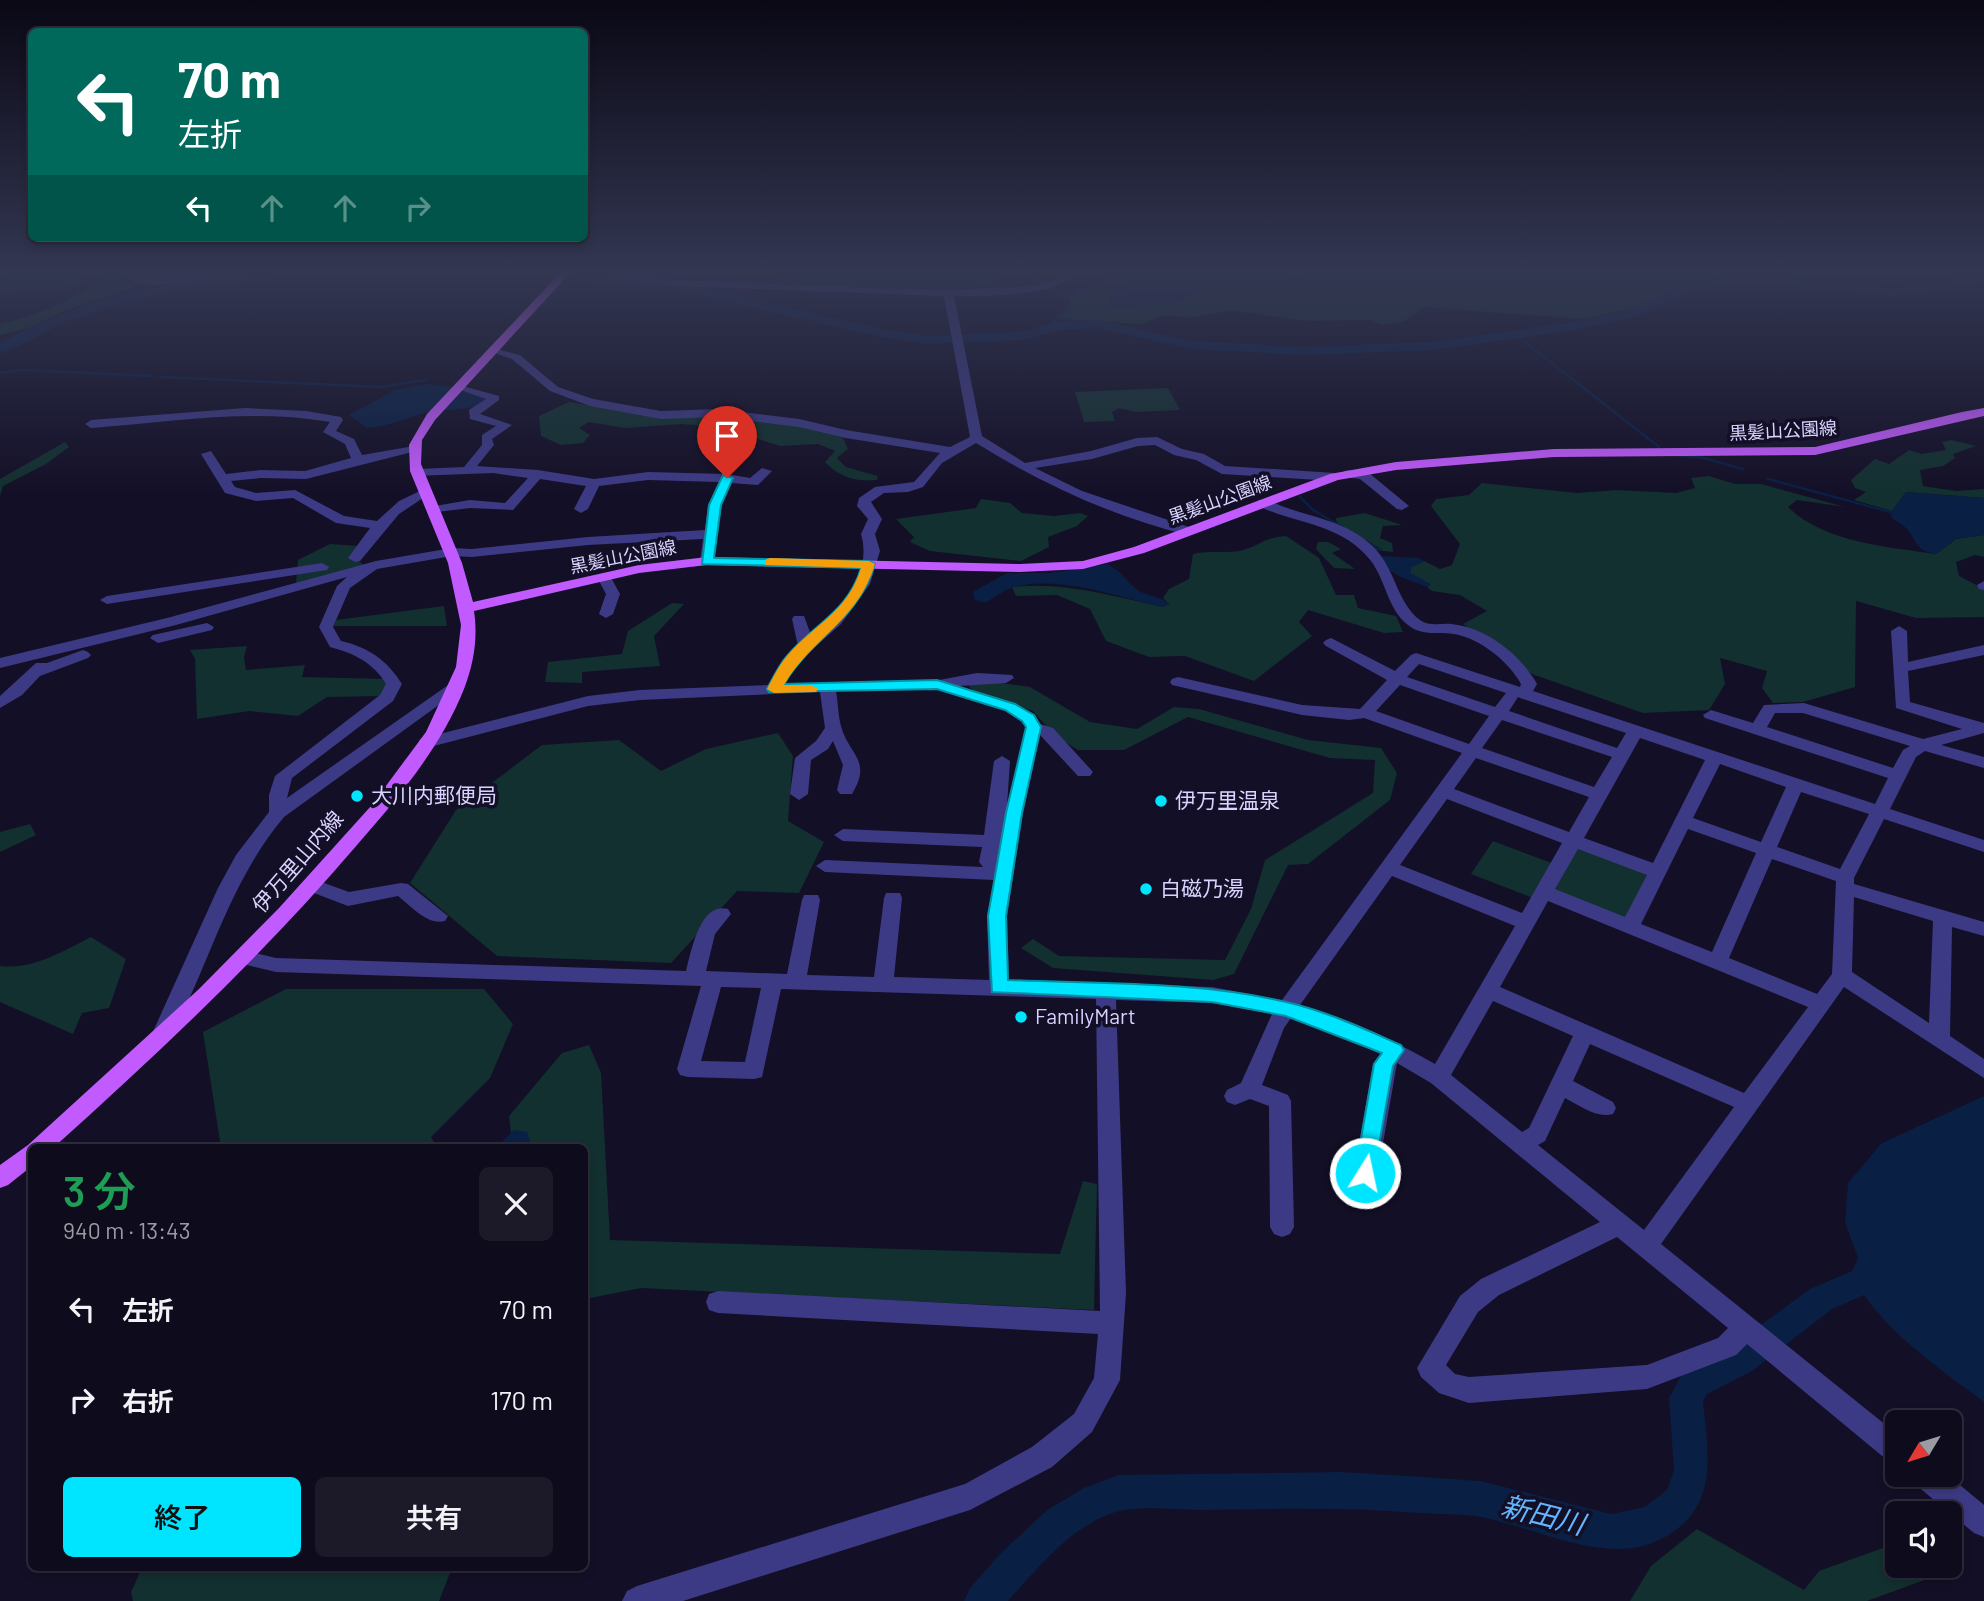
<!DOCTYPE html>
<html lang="ja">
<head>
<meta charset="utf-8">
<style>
	:root { --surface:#0e0b1c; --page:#1c1929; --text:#f1f3f6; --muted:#9b9ba3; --line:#2e2b3b; --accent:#00e5ff }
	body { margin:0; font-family:Barlow,"Noto Sans JP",sans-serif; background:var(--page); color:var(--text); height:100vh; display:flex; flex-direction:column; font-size:26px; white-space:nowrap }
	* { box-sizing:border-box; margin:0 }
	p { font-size:23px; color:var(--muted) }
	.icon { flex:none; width:38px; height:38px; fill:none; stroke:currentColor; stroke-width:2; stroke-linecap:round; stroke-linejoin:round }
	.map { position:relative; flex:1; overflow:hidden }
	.drawer { position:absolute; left:28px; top:1144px; width:560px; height:427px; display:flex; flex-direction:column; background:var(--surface); border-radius:10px; box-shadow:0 4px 10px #0003,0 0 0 2px var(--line) }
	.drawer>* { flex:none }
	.banner { position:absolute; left:28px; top:28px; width:560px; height:214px; border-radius:10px; box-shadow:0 4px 10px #0003,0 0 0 2px var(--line); background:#00695c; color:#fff; overflow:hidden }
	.needle { width:46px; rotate:232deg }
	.fabs { position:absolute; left:1885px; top:1410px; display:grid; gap:14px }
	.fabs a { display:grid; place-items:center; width:77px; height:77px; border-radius:10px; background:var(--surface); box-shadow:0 4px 10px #0003,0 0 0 2px var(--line); font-size:35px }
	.pin { position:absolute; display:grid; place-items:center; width:60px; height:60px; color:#fff; margin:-72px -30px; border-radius:50% 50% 50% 0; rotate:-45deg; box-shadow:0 0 7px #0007 }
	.pin .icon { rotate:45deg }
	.me { position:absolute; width:77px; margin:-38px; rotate:10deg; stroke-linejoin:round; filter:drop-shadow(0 0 5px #0008) }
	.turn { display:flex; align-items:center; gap:24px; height:147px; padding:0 35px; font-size:32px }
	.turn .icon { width:91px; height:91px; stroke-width:2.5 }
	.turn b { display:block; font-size:49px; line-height:60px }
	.lanes { display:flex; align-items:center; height:66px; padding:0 35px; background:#0003; justify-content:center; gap:35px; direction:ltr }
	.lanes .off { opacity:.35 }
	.round { display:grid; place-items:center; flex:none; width:74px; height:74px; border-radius:10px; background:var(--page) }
	.overview { display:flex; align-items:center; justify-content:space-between; height:119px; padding:0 35px }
	h1 { font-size:42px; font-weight:600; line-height:52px; color:#1e9e55 }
	.action { display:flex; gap:14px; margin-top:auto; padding:14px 35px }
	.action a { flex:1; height:80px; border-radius:10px; background:var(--accent); color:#111; font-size:28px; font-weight:600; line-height:80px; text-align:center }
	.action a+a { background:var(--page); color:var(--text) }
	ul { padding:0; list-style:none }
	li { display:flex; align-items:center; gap:21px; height:91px; padding:0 35px }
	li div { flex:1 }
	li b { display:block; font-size:26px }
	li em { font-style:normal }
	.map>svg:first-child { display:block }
</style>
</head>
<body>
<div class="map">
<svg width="1984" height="1601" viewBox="0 0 1984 1601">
	<rect width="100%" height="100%" fill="#130f26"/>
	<g fill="#12302f">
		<path d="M18 271H122L124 282 136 286 64 311 31 327 0 335V324C34 316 76 301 102 277 90 274 84 275 77 285L0 293V276Z"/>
		<path d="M782 271H1008C1003 275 997 281 991 283 954 297 814 293 776 280L774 273Z"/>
		<path d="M1113 271H1180C1155 278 1131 293 1105 284L1112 279 1110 274Z"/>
		<path d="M1235 271H1258L1300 281 1312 271H1853L1833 278 1752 274 1699 280 1678 287 1643 306 1582 319 1424 307 1404 321 1381 325 1370 320 1307 321 1231 310 1193 317 1161 316 1143 324 1057 319V315L1070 306 1069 297C1086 289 1093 286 1111 293L1110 306 1173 302 1201 293 1213 279Z"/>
		<path d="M1168 388 1180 410 1136 412 1119 408 1112 412 1115 421 1084 422 1075 392Z"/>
		<path d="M569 402 660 416 723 415 764 423 805 426 842 436 848 449 837 458 846 467 878 476 877 480C857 482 840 478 825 462L835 451 818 444 780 446 720 427 681 424 625 428 589 422 579 428 590 435 583 443 561 445 541 436 539 416Z"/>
		<path d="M1951 440 1976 446 1953 454 1955 458 1943 466 1920 470 1923 486 1956 491 1984 489V498L1906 492 1892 511 1854 500 1866 492 1855 488 1851 480 1875 459 1889 464 1909 450 1922 454 1946 450 1942 442Z"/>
		<path d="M65 442 69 447 46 464 3 486 0 496V479Z"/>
		<path d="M1709 476 1735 484H1761L1845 507 1797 500 1788 507C1823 542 1888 547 1936 554L1956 539 1984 535V557L1975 555 1956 562 1959 576 1984 589V617L1916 618 1856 601 1855 687 1803 702 1773 703 1762 688 1767 671 1720 658 1725 684 1709 710 1643 713 1532 674 1463 624 1487 611 1460 595 1432 591 1427 587 1430 585 1410 573 1411 567 1424 561 1440 569 1452 565 1460 544 1431 506 1436 499 1469 495 1482 483 1577 493 1617 490 1676 493 1695 488 1691 478Z"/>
		<path d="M981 499 1010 503 1022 513 1054 516 1080 513 1088 516 1077 526 1048 537 1049 547 1021 561 930 551 910 542 914 537 896 519 976 508Z"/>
		<path d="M1365 513 1402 525 1383 526 1380 538 1392 543 1393 552 1375 550 1337 525 1336 518Z"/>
		<path d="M1286 536 1319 558 1336 595H1354L1358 608 1396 616 1403 632 1384 633 1308 610 1299 622 1312 636 1254 681 1185 656 1149 657 1106 641 1090 609 1057 595 1016 596 1012 587C1063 581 1113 596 1163 607L1169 604 1163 598 1169 589 1189 579 1193 554C1210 550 1229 554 1243 550 1262 545 1261 538 1286 536Z"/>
		<path d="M1318 542H1328L1341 549 1332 553 1355 569 1334 568 1316 549Z"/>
		<path d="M330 544 360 546 353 557 364 565 296 583 298 560Z"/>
		<path d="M672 603 684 604 654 636 660 666 582 672V683L545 682 548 662 622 654 628 631Z"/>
		<path d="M444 606 447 626H334L336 620Z"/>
		<path d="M247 646 244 657 246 670 305 665 302 677 388 679 385 696 327 697 298 716 249 711 197 719 195 659 190 650Z"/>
		<path d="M979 680 1030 687 1090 722 1137 729 1174 707 1199 709 1308 740 1381 748 1397 773 1390 800 1308 864 1288 865 1234 974 1213 980 1053 968 1021 948 1033 939 1059 956 1225 960 1251 909 1265 860 1373 793 1375 760 1330 758 1188 717 1124 750H1078L1055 736 1033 711 974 691 968 685Z"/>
		<path d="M778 733 793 756 788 821 824 842 799 893 737 891 671 963 497 956 410 883 456 810 542 745 619 740 661 771 706 749Z"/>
		<path d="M30 824 36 835 0 852V832Z"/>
		<path d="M1493 841 1565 868 1579 846 1649 872 1626 922 1539 888 1533 898 1471 874Z"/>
		<path d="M91 937 126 959 109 1008 82 1013 73 1034 0 1002V966C33 970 63 951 91 937Z"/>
		<path d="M286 989H484L513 1024 490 1078 431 1137 437 1148H221L203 1032Z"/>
		<path d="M589 1045 601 1073 610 1240 1060 1254 1083 1181 1097 1184 1094 1310 641 1288 590 1298 584 1296V1148H513L509 1116 562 1053Z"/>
		<path d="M1697 1529 1804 1590 1819 1571 1897 1543V1566H1928L1938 1575 1867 1601H1630L1651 1566Z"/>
		<path d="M142 1568H452L439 1601H133L131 1592Z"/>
	</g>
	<g fill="#0a1f44">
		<path d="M1235 271 1213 279 1201 293 1173 302 1118 309 1110 307 1111 293 1180 271Z"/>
		<path d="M427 384 465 389 487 400C466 414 448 407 427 412 406 418 390 426 367 428L349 415 395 390Z"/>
		<path d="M1906 492 1984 498V535L1956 539 1936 554C1919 551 1918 546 1910 533 1906 526 1897 522 1891 517L1892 511Z"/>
		<path d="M1383 556 1419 558 1424 561 1411 567 1410 573 1431 584 1427 587C1407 578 1392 578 1380 559Z"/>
		<path d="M1108 564C1121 572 1124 577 1134 587 1143 596 1159 595 1169 604L1163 607C1117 597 1060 575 1014 587 1004 590 994 598 985 603L975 600 973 592 1007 573H1049Z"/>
		<path d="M1984 1096V1402C1935 1365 1880 1329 1851 1274L1858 1258 1845 1222 1848 1183 1882 1143Z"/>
		<path d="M514 1130 527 1132 532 1148H496Z"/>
	</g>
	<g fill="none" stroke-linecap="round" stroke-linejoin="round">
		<g stroke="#0a1f44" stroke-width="2.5">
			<path d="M496 271 525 275"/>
			<path d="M536 273 539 271"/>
			<path d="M1035 275 1043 285"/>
			<path d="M1096 286 1115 291"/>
			<path d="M1051 289 1067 297"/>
			<path d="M1047 328 1066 310 1067 297 1109 279V271"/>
			<path d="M1525 342 1659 447"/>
			<path d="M0 373 22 370 151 376"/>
			<path d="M161 377 381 387 426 380"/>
			<path d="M1678 456 1700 457 1743 469"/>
			<path d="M1768 479 1894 513"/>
			<path d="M1300 497 1313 510 1381 550"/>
		</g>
		<g fill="#0a1f44" fill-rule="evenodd">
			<path d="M264 271H312L306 275C227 281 148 292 73 319 49 328 24 347 0 353V343C81 298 173 281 264 271Z"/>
			<path d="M546 271H576L705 289 877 328 927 336 1022 332 1059 322 1097 320 1192 341 1304 347 1433 342 1568 323 1630 310 1694 282 1750 274 1891 289 1925 286 1984 272V280L1925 294 1891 297 1750 282 1702 288 1639 316 1568 331 1433 350 1304 355 1192 349 1097 328 1060 330 1023 340 927 344 877 336 705 297 552 275Z"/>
			<path d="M1883 1258 1894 1262 1899 1272 1894 1282 1832 1309 1752 1371 1707 1394 1703 1401C1708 1453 1720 1506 1665 1537 1610 1569 1538 1528 1481 1517 1461 1514 1439 1514 1418 1513 1346 1507 1274 1509 1201 1510 1172 1510 1134 1504 1107 1515 1066 1532 1037 1569 1008 1601H964L970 1588 1000 1554 1047 1510 1084 1488 1119 1475 1339 1472 1409 1476 1480 1481 1611 1514 1645 1507 1667 1490 1674 1470 1669 1398 1683 1372 1728 1349 1810 1289Z"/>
		</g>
		<g fill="#3d3a85" fill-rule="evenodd">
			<path d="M4 271H18L0 278V272Z"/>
			<path d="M123 271H133L139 277C179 281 218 268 258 271L253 274 155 285 133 282Z"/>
			<path d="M583 271H603L675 280 929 290 1023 287 1053 281 1067 271H1078C1055 298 988 296 954 296L982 436 1025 463 1091 451 1137 438 1157 437 1182 449 1204 454 1225 466 1335 473 1341 477 1335 481 1222 474 1196 460 1174 455 1155 445 1138 446 1092 459 1035 468 1082 491 1192 528 1194 531 1187 535C1112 516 1042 484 976 443L942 463 923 487 908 492 884 493 871 502 882 519 875 534 880 551 870 584 841 624 799 661 785 684 939 680 977 673 1012 675 1014 678 1006 683 959 686 1016 704 1034 715 1040 724 1053 728 1093 772 1090 776H1078L1040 735 1023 813 1007 916 1009 981 1212 987 1282 1000 1462 753 1364 718 1349 720 1302 715 1172 685 1170 682 1172 679 1178 677 1302 705 1360 709 1387 680 1326 646 1323 643 1326 640 1331 638 1395 671 1411 655 1416 653 1520 687 1521 684C1509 662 1480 638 1454 634 1438 631 1423 637 1408 625 1388 610 1386 581 1371 561 1341 523 1298 525 1258 506V500H1268C1306 519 1348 517 1378 552 1395 572 1399 605 1420 620 1430 627 1440 623 1451 624 1486 627 1521 655 1537 684L1533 691 1875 804 1888 778 1705 718 1703 715 1711 710 1753 723 1764 705 1804 703 1923 739 1962 729 1896 708 1891 631 1899 626 1907 631 1908 662 1984 645V655L1908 671 1910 702 1984 723V733L1941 745 1984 757V768L1925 751 1916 757 1890 809 1984 840V852L1884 819 1854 878V884L1984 922V936L1952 927 1950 1036 1984 1059V1078L1844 987 1661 1244 1897 1434V1464L1887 1460 1747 1344 1736 1355 1647 1389 1469 1403 1439 1393 1421 1377 1417 1368 1460 1296 1481 1279 1600 1222 1431 1083 1397 1063 1373 1200 1369 1207 1361 1210 1353 1207 1349 1200 1373 1064 1380 1054 1339 1034 1291 1018 1284 1028 1262 1085 1288 1095 1291 1101 1294 1227 1290 1234 1282 1237 1274 1234 1270 1227 1269 1106 1250 1099 1235 1105 1227 1102 1224 1096 1227 1090 1241 1083 1272 1014 1212 1003 1116 1000 1126 1293 1120 1380 1092 1432 1052 1467 970 1510 683 1601H622L627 1591 637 1586 965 1484 1032 1447 1074 1414 1094 1378 1098 1334 718 1313 709 1310 706 1302 709 1294 718 1291 1100 1311 1096 999 781 989 762 1077 754 1079 688 1077 680 1075 677 1069 701 986 276 972 239 963 236 958 239 953 246 951 276 958 686 971C691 952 700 901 728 909L731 914 715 934 706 971 787 974 802 900 804 895H818L820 900 807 975 874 977 884 898 886 893H900L902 898 894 977 989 980 987 916 994 880 825 872 816 866 825 860 983 867 979 862 982 847 843 841 834 835 843 829 984 835 994 761 1002 756 1010 761 1007 806 1026 727 1022 721 1004 710 936 689 836 691C838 702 838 715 841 726 848 754 873 760 852 794H840L837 790 843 765 833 741 828 749 811 760 808 794 799 800 790 794 795 758 816 741 825 728 820 692 640 700 588 706 426 748 418 743 420 739 588 696 640 690 769 685 788 655 798 646 792 619 794 616H804L811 635C840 610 873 575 861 534L868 519 857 506 859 498 875 487 914 482 940 453 846 438 799 427 719 417 661 419 590 406 550 391 512 359 489 351V347L520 355 558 387 593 399 661 411 719 409 799 419 846 430 950 447 970 437 944 296 675 286 625 280ZM1419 664 1506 693 1495 707 1407 677ZM1400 685 1489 716 1469 744 1376 711ZM1518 697 1520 698 1626 733 1617 748 1509 711ZM1775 713H1803L1910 746 1903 750 1893 768 1767 727ZM1502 720 1612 757 1594 787 1482 748ZM1640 738 1705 760 1653 863 1584 838ZM1476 758 1589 797 1569 832 1454 789ZM1720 764 1786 787 1761 842 1693 818ZM1801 792 1869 814 1840 869 1777 847ZM1447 799 1562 843 1522 913 1400 865ZM1688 829 1756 853 1712 952 1641 924ZM1578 849 1647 875 1625 917 1555 889ZM1772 859 1836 881 1832 974 1817 994 1729 958ZM1392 876 1515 926 1435 1064C1393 1040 1349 1018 1300 1005ZM1854 897 1933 921 1929 1023 1852 972ZM1548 901 1808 1007 1744 1093 1500 987ZM721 987 761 988 745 1062 701 1061ZM1493 1001 1573 1036 1529 1128 1522 1132 1451 1075ZM1590 1044 1734 1107 1644 1230 1538 1145 1545 1141 1565 1098C1579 1105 1597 1119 1613 1114L1616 1108 1613 1102 1573 1081ZM1617 1237 1728 1328 1718 1338 1647 1365 1469 1377 1455 1374 1446 1365 1478 1312 1499 1295Z"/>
			<path d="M455 384 499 396V400L480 414 512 425 492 439 494 445 477 466 538 470 594 479 648 472 727 474 750 478 762 468 772 471 758 485 731 483 722 505 712 564 707 565 700 561 703 539 588 545 472 557 452 556 377 569 350 588 333 627 341 641C368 647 387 660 402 684L393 701 292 778 287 798 451 683H463L465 686 284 817C227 885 210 965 168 1042L161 1044 154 1042 151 1036 218 888 236 855 269 812V795L275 776 380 695 386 684C373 662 353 653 330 647L319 627 337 586 347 577 176 625 0 668V658L167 618 376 561 452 548 472 549 588 537 705 530 708 505 719 482 648 480 599 486 588 509 581 513 574 509 586 486 540 479 513 510 470 508 429 513V507L470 500 505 503 528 478 493 473 414 476 412 473 418 469 464 467 482 445V435L496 426 470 419 469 410 486 399 455 388Z"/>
			<path d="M245 408 306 411 341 417 343 420 336 431 354 439 362 455 414 446 420 450 306 479 261 478 231 481 235 487 256 493 295 490 344 516 377 521 399 501 426 488 432 492 399 514 360 561 355 562 348 558 370 528 336 523 293 498 256 501 225 493 201 454 211 451 226 474 261 470 305 471 351 458 345 444 323 432 330 422C250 408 171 422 91 428L85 424 91 420Z"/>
			<path d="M1349 470 1369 473 1409 506 1402 510 1397 509 1360 479 1344 477V471Z"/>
			<path d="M322 563 329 567 327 570 107 604 100 600 107 596Z"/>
			<path d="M604 573 609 574 620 594 613 614 606 618 599 614 606 594 597 577Z"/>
			<path d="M1984 581V590L1979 589 1977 585Z"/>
			<path d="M207 623 214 627 212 630 158 643 150 638 153 635Z"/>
			<path d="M83 650 88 652 91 655 88 658 40 676 22 695 0 708V696L36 663H47Z"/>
			<path d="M313 879 349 892 401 883 408 884 448 916 445 921C428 926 411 906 398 896L348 906 306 890 304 885 306 880Z"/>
			<path d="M1912 1475H1948L1984 1505V1537L1974 1533 1916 1485Z"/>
		</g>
		<path fill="#c25bff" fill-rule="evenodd" d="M562 271H572L435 420 422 440 421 464 462 563 473 602 639 565 707 557 1020 564 1083 561 1134 547 1330 474 1396 462 1554 449 1815 447 1962 412 1984 408V416L1815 455 1554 457 1396 470 1338 480 1144 553 1083 569 1020 572 707 565 639 573 474 611C478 638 474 663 464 689 441 747 398 798 357 845 264 954 160 1052 53 1148H32V1166L8 1185 0 1188V1165L28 1145 199 989 279 908 371 806 426 732 456 667 461 625 448 563 410 471 409 445 427 414Z"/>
	</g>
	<linearGradient id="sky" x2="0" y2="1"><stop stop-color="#0a0815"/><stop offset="0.55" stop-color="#333752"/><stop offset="1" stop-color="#333752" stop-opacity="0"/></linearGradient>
	<rect width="1984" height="495" fill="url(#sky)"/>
	<path fill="#00e5ff" stroke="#0095a6" stroke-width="2" d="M723 475 733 478 721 505 714 558 869 561 875 564C858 621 812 637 784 684L937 680 1015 704 1034 715 1041 727 1022 813 1006 916 1008 980C1100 984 1196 981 1286 1002 1326 1011 1364 1029 1401 1045L1404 1050 1393 1066 1373 1179 1365 1181 1358 1179 1355 1173 1374 1064 1382 1053 1286 1016 1212 1002 992 992 988 916 1006 813 1026 727 1022 721 1005 710 937 689 769 692 767 689C773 678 779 665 787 656 814 624 848 612 861 568L702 564 709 505Z"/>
	<path fill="#f59e0b" d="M770 558 869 561 875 564C858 621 812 637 784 685H811L818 689 816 692 774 693 767 689C773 678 779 665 787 656 814 624 848 612 861 568L765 565V560Z"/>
	<g fill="#00e5ff" stroke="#130f26" stroke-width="2.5">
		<circle cx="357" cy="796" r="7"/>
		<circle cx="1161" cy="801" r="7"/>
		<circle cx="1146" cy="889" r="7"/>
		<circle cx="1021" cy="1017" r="7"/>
	</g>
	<g text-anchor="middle" stroke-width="7" stroke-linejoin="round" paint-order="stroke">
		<g font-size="18" fill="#d9d4ff" stroke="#130f26">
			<text transform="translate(1783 431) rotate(-3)" y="6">黒髪山公園線</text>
			<text transform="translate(1220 500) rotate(-20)" y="6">黒髪山公園線</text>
			<text transform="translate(623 557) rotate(-11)" y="6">黒髪山公園線</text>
		</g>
		<g font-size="21" fill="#d9d4ff" stroke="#130f26" text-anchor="start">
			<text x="371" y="803">大川内郵便局</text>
			<text x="1175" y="808">伊万里温泉</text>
			<text x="1160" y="896">白磁乃湯</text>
			<text x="1035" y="1024">FamilyMart</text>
		</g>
		<g font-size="21" fill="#d9d4ff" stroke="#130f26">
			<text transform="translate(298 862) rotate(-49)" y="7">伊万里山内線</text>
		</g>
		<g font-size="28" font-style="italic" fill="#62b6ff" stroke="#130f26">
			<text transform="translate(1543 1515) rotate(14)" y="10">新田川</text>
		</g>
	</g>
</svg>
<div class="fabs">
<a><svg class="needle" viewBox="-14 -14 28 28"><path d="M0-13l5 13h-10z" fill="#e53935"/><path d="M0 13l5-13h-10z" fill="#9b9ba3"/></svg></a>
<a><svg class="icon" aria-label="sound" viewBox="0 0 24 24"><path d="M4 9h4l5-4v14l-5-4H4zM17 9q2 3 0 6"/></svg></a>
</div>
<div class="pin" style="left:727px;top:478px;background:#d93025"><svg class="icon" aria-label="arrive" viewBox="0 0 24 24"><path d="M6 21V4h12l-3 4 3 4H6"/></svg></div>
<svg class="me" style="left:1365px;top:1173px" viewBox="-20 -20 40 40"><circle r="17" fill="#00e5ff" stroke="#fff" stroke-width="3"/><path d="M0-11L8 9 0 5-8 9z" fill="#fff"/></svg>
<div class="banner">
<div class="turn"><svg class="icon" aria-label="left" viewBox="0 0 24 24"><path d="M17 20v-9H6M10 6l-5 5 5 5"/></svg><div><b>70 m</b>左折</div></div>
<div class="lanes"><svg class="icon" aria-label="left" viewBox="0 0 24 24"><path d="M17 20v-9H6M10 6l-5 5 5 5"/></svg><svg class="icon off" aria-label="ahead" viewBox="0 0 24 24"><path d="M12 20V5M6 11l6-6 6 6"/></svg><svg class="icon off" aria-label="ahead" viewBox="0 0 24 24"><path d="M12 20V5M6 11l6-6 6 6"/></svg><svg class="icon off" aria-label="right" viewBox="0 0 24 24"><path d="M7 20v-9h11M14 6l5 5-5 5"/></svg></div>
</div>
<section class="drawer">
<div class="overview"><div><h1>3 分</h1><p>940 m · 13:43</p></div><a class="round"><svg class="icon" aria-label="close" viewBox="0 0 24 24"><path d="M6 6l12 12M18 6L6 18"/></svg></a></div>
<ul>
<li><svg class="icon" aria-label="left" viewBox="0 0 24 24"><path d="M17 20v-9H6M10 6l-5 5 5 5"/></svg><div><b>左折</b></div><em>70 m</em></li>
<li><svg class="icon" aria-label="right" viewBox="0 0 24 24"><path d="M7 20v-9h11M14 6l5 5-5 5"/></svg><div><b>右折</b></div><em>170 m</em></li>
</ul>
<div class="action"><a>終了</a><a>共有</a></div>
</section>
</div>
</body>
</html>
